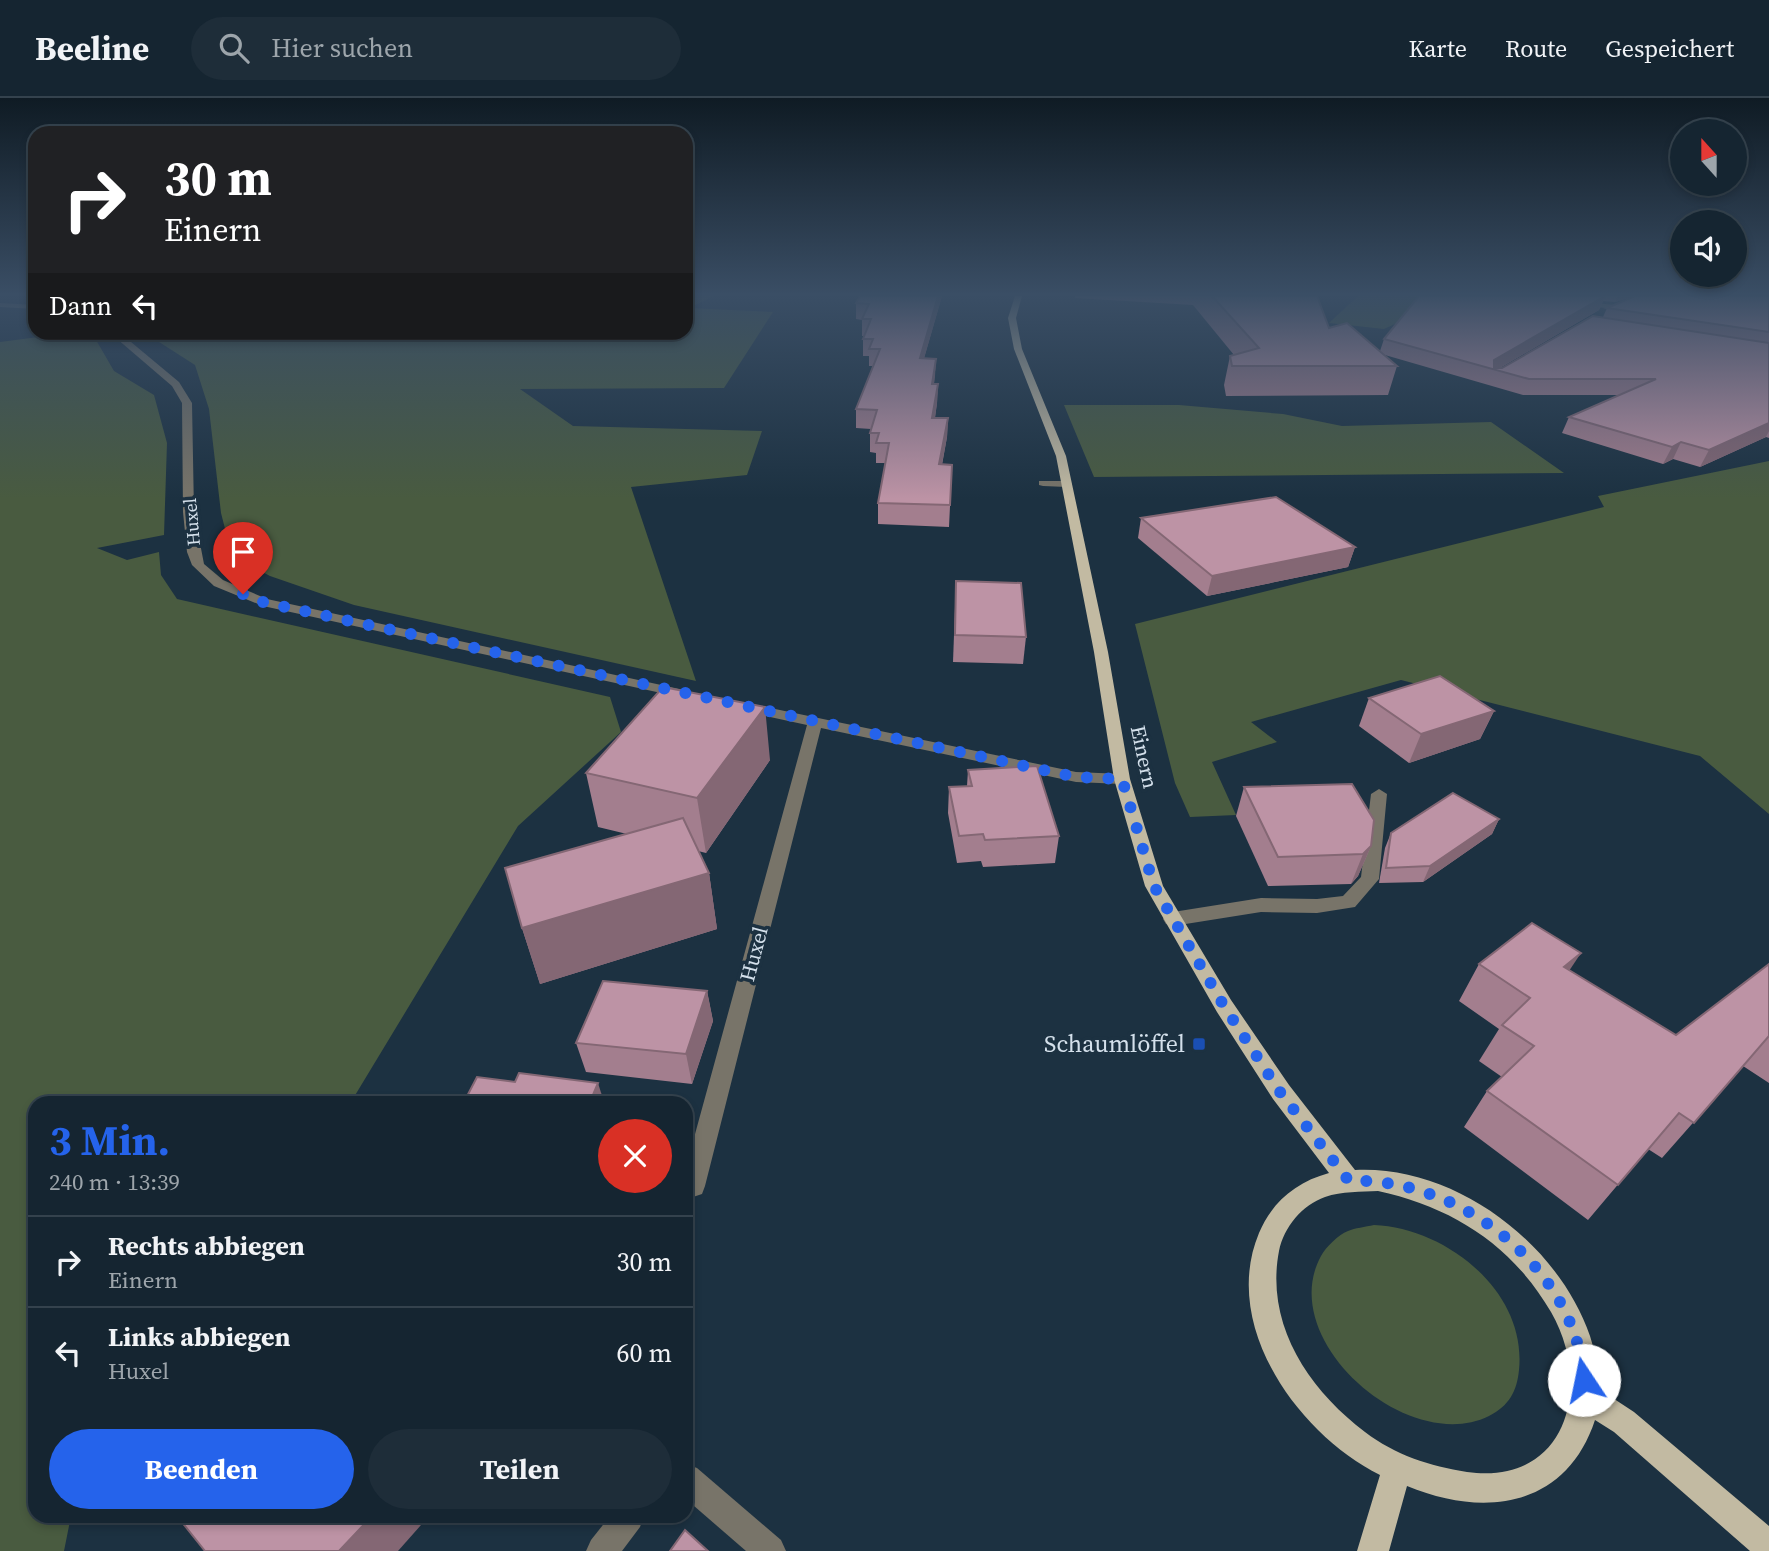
<!DOCTYPE html>
<html lang="de">
<head>
<meta charset="utf-8">
<style>
	:root { --surface:#152531; --page:#1e2d39; --text:#f1f3f6; --muted:#9da5ab; --line:#34424d; --accent:#2563eb }
	body { margin:0; font-family:"Source Serif 4",serif; background:var(--page); color:var(--text); height:100vh; display:flex; flex-direction:column; font-size:26px; white-space:nowrap }
	* { box-sizing:border-box; margin:0 }
	p { font-size:23px; color:var(--muted) }
	.icon { flex:none; width:38px; height:38px; fill:none; stroke:currentColor; stroke-width:2; stroke-linecap:round; stroke-linejoin:round }
	.map { position:relative; flex:1; overflow:hidden }
	.drawer { position:absolute; left:28px; top:998px; width:665px; height:427px; display:flex; flex-direction:column; background:var(--surface); border-radius:21px; box-shadow:0 4px 10px #0003,0 0 0 2px var(--line) }
	.drawer>* { flex:none }
	.guide { position:absolute; left:28px; top:28px; width:665px; height:214px; border-radius:21px; box-shadow:0 4px 10px #0003,0 0 0 2px var(--line); background:#202124; color:#fff; overflow:hidden }
	.needle { width:46px; rotate:339deg }
	.controls { position:absolute; left:1670px; top:21px; display:grid; gap:14px }
	.controls a { display:grid; place-items:center; width:77px; height:77px; border-radius:50%; background:var(--surface); box-shadow:0 4px 10px #0003,0 0 0 2px var(--line); font-size:35px }
	.pin { position:absolute; display:grid; place-items:center; width:60px; height:60px; color:#fff; margin:-72px -30px; border-radius:50% 50% 50% 0; rotate:-45deg; box-shadow:0 0 7px #0007 }
	.pin .icon { rotate:45deg }
	.me { position:absolute; width:77px; margin:-38px; rotate:349deg; stroke-linejoin:round; filter:drop-shadow(0 0 5px #0008) }
	.turn { display:flex; align-items:center; gap:24px; height:147px; padding:0 21px; font-size:32px }
	.turn .icon { width:91px; height:91px; stroke-width:2.5 }
	.turn b { display:block; font-size:49px; line-height:60px }
	.then { display:flex; align-items:center; height:66px; padding:0 21px; background:#0003; gap:14px; font-size:26px }
	.round { display:grid; place-items:center; flex:none; width:74px; height:74px; border-radius:37px; background:var(--page) }
	.summary { display:flex; align-items:center; justify-content:space-between; height:119px; padding:0 21px }
	h1 { font-size:42px; font-weight:700; line-height:52px; color:var(--accent) }
	.cta { display:flex; gap:14px; margin-top:auto; padding:14px 21px }
	.cta a { flex:1; height:80px; border-radius:42px; background:var(--accent); color:#fff; font-size:28px; font-weight:700; line-height:80px; text-align:center }
	.cta a+a { background:var(--page); color:var(--text) }
	ul { padding:0; list-style:none }
	li { display:flex; align-items:center; gap:21px; height:91px; padding:0 21px; border-top:2px solid var(--line) }
	li div { flex:1 }
	li b { display:block; font-size:26px }
	li em { font-style:normal }
	header { display:flex; align-items:center; gap:42px; box-sizing:border-box; height:98px; padding:0 35px; background:var(--surface); border-bottom:2px solid var(--line) }
	header strong { font-size:33px }
	nav { display:flex; gap:38px; margin-inline-start:auto; font-size:24px }
	.search { width:490px; height:63px; background:var(--page); display:flex; align-items:center; gap:18px; box-sizing:border-box; padding:0 24px; border-radius:38px; color:var(--muted); font-size:26px }
	.map>svg:first-child { display:block }
</style>
</head>
<body>
<header>
<strong>Beeline</strong>
<div class="search"><svg class="icon" aria-label="search" viewBox="0 0 24 24"><circle cx="10" cy="10" r="6"/><path d="M15 15l6 6"/></svg>Hier suchen</div>
<nav><a>Karte</a><a>Route</a><a>Gespeichert</a></nav>
</header>
<div class="map">
<svg width="1769" height="1453" viewBox="0 0 1769 1453">
	<rect width="100%" height="100%" fill="#1c3141"/>
	<g fill="#495b40">
		<path d="M686 198H714L689 210 773 214 724 290 520 291 573 328 762 333 747 377 631 389 696 583 354 507 270 478 232 458 221 415 209 311 195 267 145 235 686 234Z"/>
		<path d="M1358 198H1455L1384 231 1329 225Z"/>
		<path d="M69 235H92L114 273 154 297 167 345 164 437 97 450 127 462 159 454 161 477 177 501 610 599 621 634 518 728 351 1004H35V1418H71L64 1453H0V244Z"/>
		<path d="M1064 307H1179L1283 316 1342 328 1491 324 1564 375 1094 379Z"/>
		<path d="M1769 363V716L1700 658 1401 582 1251 624 1277 644 1212 664 1236 717 1190 719 1175 685 1135 526 1604 409 1598 398Z"/>
		<path d="M1374 1127C1446 1130 1527 1193 1519 1272 1517 1293 1509 1308 1489 1318 1408 1358 1275 1242 1321 1158 1326 1149 1338 1137 1348 1133 1355 1130 1365 1129 1374 1127Z"/>
	</g>
	<g fill="none" stroke-linecap="round" stroke-linejoin="round">
		<g fill="#787469" fill-rule="evenodd">
			<path d="M1574 203 1615 207 1619 209 1615 211 1577 207Z"/>
			<path d="M0 205 35 207V211L0 209Z"/>
			<path d="M109 234H119L179 284 192 305 194 414 204 466 223 482 267 501 684 592 691 596 684 600 263 508 214 488 192 467 187 454 183 414 182 305 172 288Z"/>
			<path d="M1039 383H1067L1072 386 1067 389 1043 388 1039 387Z"/>
			<path d="M742 604 1076 674 1122 676 1130 681 1122 686 1076 684 821 630 705 1088 702 1096 693 1099 686 1097V1069L807 627 737 612 734 609Z"/>
			<path d="M1379 691 1387 696 1379 781 1355 809 1317 815 1261 814 1173 828 1166 826 1163 821 1166 816 1173 814 1261 800 1317 801 1343 798 1361 779 1371 696Z"/>
			<path d="M686 1366 697 1370 781 1442 786 1453H746L686 1401Z"/>
			<path d="M610 1418H644L640 1429 622 1453H586L591 1442Z"/>
		</g>
		<path fill="#c2baa2" fill-rule="evenodd" d="M1015 198H1022L1016 220 1022 251 1066 358 1108 554 1130 681 1163 788 1231 902 1289 987 1355 1072C1455 1067 1558 1145 1590 1238 1595 1255 1600 1273 1599 1291L1634 1314 1769 1428V1453H1750L1614 1334 1595 1322C1566 1410 1484 1420 1407 1388L1389 1453H1357L1380 1377C1299 1337 1220 1228 1259 1135 1272 1104 1296 1084 1329 1075L1273 1001 1217 914 1145 788 1114 681 1094 554 1056 358 1014 251 1008 220ZM1378 1093C1452 1109 1512 1147 1551 1214 1593 1287 1568 1388 1467 1374 1430 1368 1395 1357 1365 1334 1308 1291 1265 1226 1279 1153 1284 1129 1302 1107 1325 1099 1342 1093 1361 1094 1378 1093Z"/>
	</g>
	<g fill="#a37e8e" fill-rule="evenodd">
		<path d="M860 198H942L924 260 936 261 934 286H938L937 305 935 320H948L947 339 942 367H952L949 429 878 426V405L885 365H876V355L870 354V335L871 331 856 330V311L873 268H869V258H863V241L864 238H862V222L856 221V205Z"/>
		<path d="M1075 198H1317L1329 230 1380 253 1384 241 1419 198H1769V340L1766 339 1700 369 1673 361 1663 366 1562 335 1569 319 1620 297H1523L1385 257 1397 268 1388 297 1226 298 1224 287 1230 258 1234 257 1193 207 1075 200ZM1634 198 1607 210 1603 219 1502 270H1500L1599 212 1603 203 1615 204Z"/>
		<path d="M1141 420 1355 449 1348 469 1207 498 1138 440Z"/>
		<path d="M956 483 1026 539 1023 566 953 564Z"/>
		<path d="M1369 600 1494 613 1480 641 1409 665 1359 628Z"/>
		<path d="M770 662 706 755 698 753 709 775 717 831 540 886 522 830 627 736 598 729 586 675Z"/>
		<path d="M968 672 1059 738 1055 765 983 769 981 763 957 765 948 715 949 689 967 688Z"/>
		<path d="M1244 689 1371 748 1358 778 1351 786 1268 788 1236 718Z"/>
		<path d="M1499 721 1492 736 1423 784 1379 785 1385 750 1391 735Z"/>
		<path d="M1479 866 1569 872 1676 937 1769 866V985L1743 968 1662 1060 1648 1051 1588 1122 1464 1029 1487 993 1502 979 1479 963 1499 931 1459 903Z"/>
		<path d="M707 893 713 923 692 986 586 974 576 945Z"/>
	</g>
	<g fill="#846774">
		<path d="M938 198H942L919 278 920 260Z"/>
		<path d="M1605 198 1599 212 1496 272 1491 271 1494 262Z"/>
		<path d="M1618 198H1636L1615 204Z"/>
		<path d="M936 261 935 278 931 305 932 286Z"/>
		<path d="M938 286 937 305 932 339V320Z"/>
		<path d="M948 320 947 339 938 387 939 366Z"/>
		<path d="M1769 325V333L1766 339 1700 369 1709 352Z"/>
		<path d="M1681 344 1673 361 1663 366 1672 349Z"/>
		<path d="M1355 449 1348 469 1207 498 1212 478Z"/>
		<path d="M765 609 770 662 706 755 697 700Z"/>
		<path d="M1494 613 1480 641 1409 665 1421 636Z"/>
		<path d="M1499 721 1492 736 1423 784 1430 768Z"/>
		<path d="M1371 748 1358 778 1351 786 1363 756Z"/>
		<path d="M709 775 717 831 540 886 522 830Z"/>
		<path d="M1581 855 1557 891 1564 869Z"/>
		<path d="M707 893 713 923 692 986 686 956Z"/>
		<path d="M598 985 604 1004H590Z"/>
		<path d="M372 1418H429L398 1453H339Z"/>
	</g>
	<g fill="#bd93a5" stroke="#846774" stroke-width="2">
		<path d="M860 198H938L920 260 936 261 932 286H938L932 320H948L939 366 952 367 950 407 878 405 889 345H876L879 335H870L877 312 856 311 880 251H869L873 241H863L871 221H862L869 206 856 205Z"/>
		<path d="M1212 198H1317L1329 230 1347 225 1397 268H1232L1230 258 1259 250Z"/>
		<path d="M1419 198H1605L1494 262V270H1502L1593 218 1769 245V325L1709 352 1681 344 1672 349 1569 319 1656 281H1529L1384 241Z"/>
		<path d="M1635 198H1769V234L1607 210Z"/>
		<path d="M1276 399 1355 449 1212 478 1141 420Z"/>
		<path d="M956 483 1021 485 1026 539 955 537Z"/>
		<path d="M1440 578 1494 613 1421 636 1369 600Z"/>
		<path d="M663 589 765 609 697 700 586 675Z"/>
		<path d="M1037 668 1059 738 985 742 983 736 959 738 949 689 972 688 968 672Z"/>
		<path d="M1352 686 1374 722 1371 748 1363 756 1278 759 1244 689Z"/>
		<path d="M1453 695 1499 721 1430 768 1386 770 1391 735Z"/>
		<path d="M683 720 709 775 522 830 505 770Z"/>
		<path d="M1532 825 1581 855 1564 869 1676 937 1769 866V938L1694 1025 1679 1015 1618 1087 1487 993 1534 948 1502 927 1530 900 1479 866Z"/>
		<path d="M603 883 707 893 686 956 576 945Z"/>
		<path d="M519 975 598 985 590 1004H464L477 979 515 984Z"/>
		<path d="M177 1418H372L339 1453H205Z"/>
		<path d="M685 1432 708 1453H670Z"/>
	</g>
	<linearGradient id="sky" x2="0" y2="1"><stop stop-color="#0f1b24"/><stop offset="0.49" stop-color="#3a4e65"/><stop offset="1" stop-color="#3a4e65" stop-opacity="0"/></linearGradient>
	<rect width="1769" height="401" fill="url(#sky)"/>
	<g fill="none" stroke-linecap="round" stroke-linejoin="round">
		<path stroke="#2563eb" stroke-width="12" stroke-dasharray="0 21.6" d="M243 496 263 504 313 515 1076 679 1122 681 1154 788 1224 908 1280 994 1349 1083C1457 1078 1576 1169 1584 1282"/>
	</g>
	<rect fill="#1a4fb4" stroke="#1c3141" stroke-width="2.5" x="1192" y="939" width="14" height="14" rx="3.5"/>
	<g text-anchor="middle" stroke-width="7" stroke-linejoin="round" paint-order="stroke">
		<g font-size="18" fill="#d4e0eb" stroke="#1c3141">
			<text transform="translate(192 424) rotate(-95)" y="6">Huxel</text>
		</g>
		<g font-size="21" fill="#d4e0eb" stroke="#1c3141">
			<text transform="translate(1144 659) rotate(78)" y="7">Einern</text>
			<text transform="translate(754 856) rotate(-75)" y="7">Huxel</text>
		</g>
		<g font-size="24" fill="#d4e0eb" stroke="#1c3141" text-anchor="end">
			<text x="1185" y="954">Schaumlöffel</text>
		</g>
	</g>
</svg>
<div class="controls">
<a><svg class="needle" viewBox="-14 -14 28 28"><path d="M0-13l5 13h-10z" fill="#e53935"/><path d="M0 13l5-13h-10z" fill="#9da5ab"/></svg></a>
<a><svg class="icon" aria-label="sound" viewBox="0 0 24 24"><path d="M4 9h4l5-4v14l-5-4H4zM17 9q2 3 0 6"/></svg></a>
</div>
<div class="pin" style="left:243px;top:496px;background:#d93025"><svg class="icon" aria-label="arrive" viewBox="0 0 24 24"><path d="M6 21V4h12l-3 4 3 4H6"/></svg></div>
<svg class="me" style="left:1584px;top:1282px" viewBox="-20 -20 40 40"><circle r="19" fill="#fff"/><path d="M0-13L10 11 0 6-10 11z" fill="#2563eb"/></svg>
<div class="guide">
<div class="turn"><svg class="icon" aria-label="right" viewBox="0 0 24 24"><path d="M7 20v-9h11M14 6l5 5-5 5"/></svg><div><b>30 m</b>Einern</div></div>
<div class="then">Dann<svg class="icon" aria-label="left" viewBox="0 0 24 24"><path d="M17 20v-9H6M10 6l-5 5 5 5"/></svg></div>
</div>
<section class="drawer">
<div class="summary"><div><h1>3 Min.</h1><p>240 m · 13:39</p></div><a class="round" style="background:#d93025;color:#fff"><svg class="icon" aria-label="close" viewBox="0 0 24 24"><path d="M6 6l12 12M18 6L6 18"/></svg></a></div>
<ul>
<li><svg class="icon" aria-label="right" viewBox="0 0 24 24"><path d="M7 20v-9h11M14 6l5 5-5 5"/></svg><div><b>Rechts abbiegen</b><p>Einern</p></div><em>30 m</em></li>
<li><svg class="icon" aria-label="left" viewBox="0 0 24 24"><path d="M17 20v-9H6M10 6l-5 5 5 5"/></svg><div><b>Links abbiegen</b><p>Huxel</p></div><em>60 m</em></li>
</ul>
<div class="cta"><a>Beenden</a><a>Teilen</a></div>
</section>
</div>
</body>
</html>
